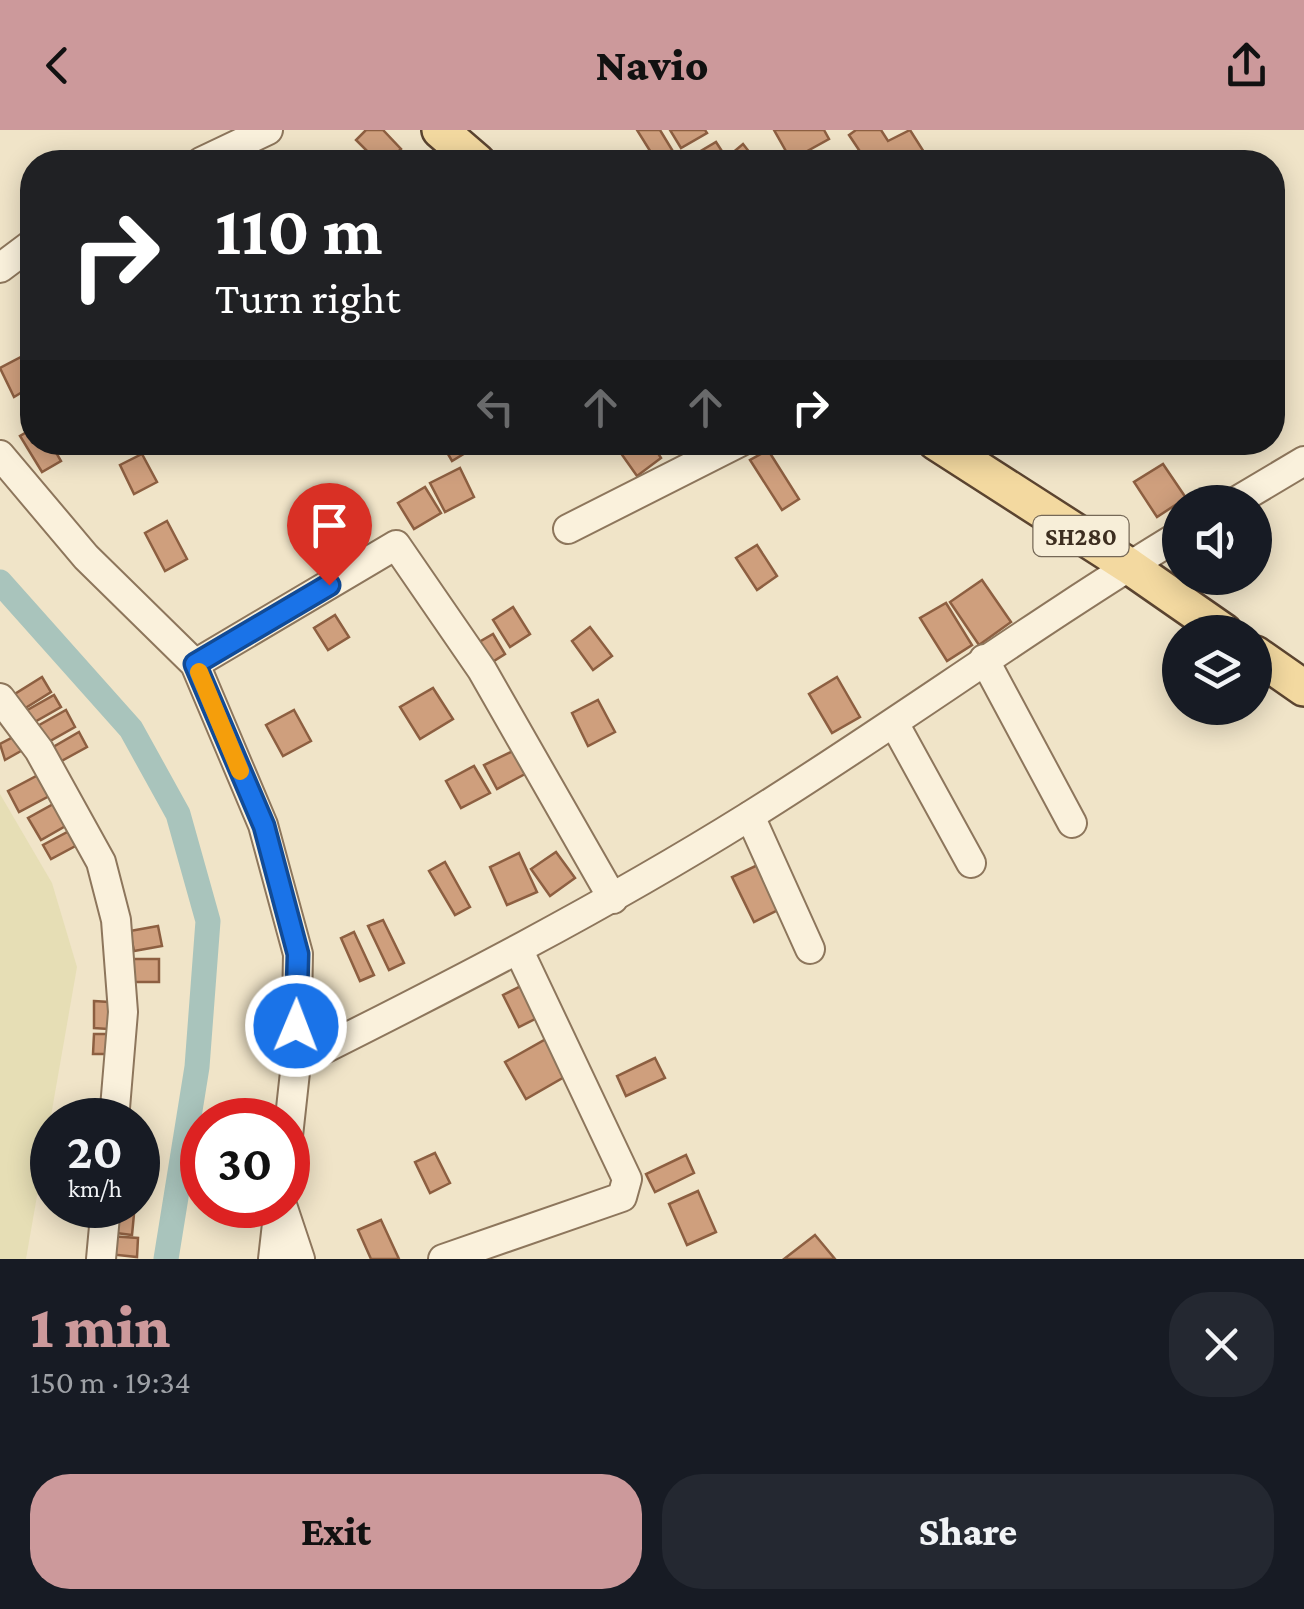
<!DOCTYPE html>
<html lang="en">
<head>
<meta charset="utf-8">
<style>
	:root { --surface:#171b24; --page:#242831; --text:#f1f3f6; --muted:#9ea1a6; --accent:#cc999b }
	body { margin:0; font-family:"Crimson Pro",serif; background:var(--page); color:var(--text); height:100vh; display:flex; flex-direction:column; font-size:38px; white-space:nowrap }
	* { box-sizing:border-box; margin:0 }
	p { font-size:32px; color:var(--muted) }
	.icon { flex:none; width:55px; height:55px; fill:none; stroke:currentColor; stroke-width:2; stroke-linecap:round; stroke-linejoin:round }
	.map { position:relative; height:1129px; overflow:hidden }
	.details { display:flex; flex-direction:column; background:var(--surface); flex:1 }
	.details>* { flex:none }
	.top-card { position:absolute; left:20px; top:20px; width:1265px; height:305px; border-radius:40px; box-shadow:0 5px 25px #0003; background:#202124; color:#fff; overflow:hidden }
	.controls { position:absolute; left:1162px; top:355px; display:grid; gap:20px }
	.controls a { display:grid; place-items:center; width:110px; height:110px; border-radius:50%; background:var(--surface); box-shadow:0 5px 25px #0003; font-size:50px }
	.speed { position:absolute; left:30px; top:968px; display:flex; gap:20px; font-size:50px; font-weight:700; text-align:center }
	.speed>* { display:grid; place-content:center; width:130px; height:130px; border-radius:50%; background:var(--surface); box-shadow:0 5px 25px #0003; line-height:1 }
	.speed small { font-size:25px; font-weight:400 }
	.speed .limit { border:15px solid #d22; background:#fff; color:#111 }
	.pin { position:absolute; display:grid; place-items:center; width:85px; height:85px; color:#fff; margin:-102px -42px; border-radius:50% 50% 50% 0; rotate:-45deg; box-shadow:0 0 10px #0007 }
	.pin .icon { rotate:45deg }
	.me { position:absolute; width:110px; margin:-55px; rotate:1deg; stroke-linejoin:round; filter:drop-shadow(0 0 8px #0008) }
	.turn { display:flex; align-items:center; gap:35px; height:210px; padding:0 30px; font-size:45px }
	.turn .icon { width:130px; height:130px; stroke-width:2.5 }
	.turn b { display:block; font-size:70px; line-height:85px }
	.lanes { display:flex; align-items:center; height:95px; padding:0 30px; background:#0003; justify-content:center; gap:50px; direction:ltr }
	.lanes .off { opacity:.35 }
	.round { display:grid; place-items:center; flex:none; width:105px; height:105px; border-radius:40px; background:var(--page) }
	.head { display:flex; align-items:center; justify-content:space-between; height:170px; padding:0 30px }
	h1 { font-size:60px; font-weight:800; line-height:75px; color:var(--accent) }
	.primary-button { display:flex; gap:20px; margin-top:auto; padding:20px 30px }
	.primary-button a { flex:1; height:115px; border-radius:40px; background:var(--accent); color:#111; font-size:40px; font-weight:800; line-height:115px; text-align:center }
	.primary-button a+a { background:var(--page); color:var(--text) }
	header { display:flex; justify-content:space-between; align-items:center; height:130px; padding:0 30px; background:var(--accent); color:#111; font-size:45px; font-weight:800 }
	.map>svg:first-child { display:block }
</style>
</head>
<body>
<header><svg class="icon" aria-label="back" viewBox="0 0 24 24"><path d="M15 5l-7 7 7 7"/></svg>Navio<svg class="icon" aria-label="share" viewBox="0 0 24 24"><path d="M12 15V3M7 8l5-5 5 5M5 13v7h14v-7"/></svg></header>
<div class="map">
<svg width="1304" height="1129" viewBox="0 0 1304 1129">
	<rect width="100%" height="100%" fill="#f0e4c8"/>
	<path fill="#e6deb5" d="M0 664 52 753 77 837 26 1129H0Z"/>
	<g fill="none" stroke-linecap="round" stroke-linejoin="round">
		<path stroke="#a9c4bc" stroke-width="25" d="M0 452 131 599 178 684 208 791 197 937 166 1129"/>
	</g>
	<g fill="#cf9f7d" stroke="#8d5f41" stroke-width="2.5">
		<path d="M366 0H383L401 19 388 32H378L356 10Z"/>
		<path d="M637 0H660L674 23 657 32Z"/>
		<path d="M670 0H705L707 3 681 18Z"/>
		<path d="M774 0H824L829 9 791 30Z"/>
		<path d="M856 0H881L888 11 910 0 924 22 908 32H867L849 5Z"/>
		<path d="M716 12 729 32H698L694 25Z"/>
		<path d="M743 14 757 32H736L730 25Z"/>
		<path d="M21 227 32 247V256L14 267 0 238Z"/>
		<path d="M32 299V312H50L61 331 42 342 20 306Z"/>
		<path d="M441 312H480V314L452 331Z"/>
		<path d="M613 312H651L661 328 637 346Z"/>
		<path d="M768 320 799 369 782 380 750 330Z"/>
		<path d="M142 324 157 352 134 364 120 335Z"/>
		<path d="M1163 334 1186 368 1157 387 1134 352Z"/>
		<path d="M460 338 474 367 445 382 430 353Z"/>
		<path d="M425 357 441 383 414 399 398 373Z"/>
		<path d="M167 391 187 429 165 441 145 403Z"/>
		<path d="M757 415 777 446 757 460 736 428Z"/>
		<path d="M982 450 1011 492 979 515 950 472Z"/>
		<path d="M946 473 972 515 947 531 920 488Z"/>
		<path d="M513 477 530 504 510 517 493 490Z"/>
		<path d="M335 485 349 507 328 520 314 498Z"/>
		<path d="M590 497 612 526 593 540 572 511Z"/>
		<path d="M493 504 505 524 486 536 474 515Z"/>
		<path d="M42 547 51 562 19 582 10 567Z"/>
		<path d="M837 547 860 587 832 603 809 564Z"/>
		<path d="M433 558 453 589 420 609 400 577Z"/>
		<path d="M54 565 61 577 31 594 24 582Z"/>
		<path d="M598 570 615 602 588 616 572 583Z"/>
		<path d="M66 580 75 597 43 615 34 598Z"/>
		<path d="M294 580 311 611 283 626 266 595Z"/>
		<path d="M79 602 87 617 56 634 48 620Z"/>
		<path d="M21 603 28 617 5 630 0 614Z"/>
		<path d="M513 621 525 644 497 659 484 635Z"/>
		<path d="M474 636 490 663 461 678 446 651Z"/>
		<path d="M42 643 53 664 19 682 8 661Z"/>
		<path d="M57 672 69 694 41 710 28 688Z"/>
		<path d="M73 699 81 713 51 729 43 715Z"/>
		<path d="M556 722 575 748 550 766 531 739Z"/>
		<path d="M519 723 537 762 507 775 490 737Z"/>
		<path d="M445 732 470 777 455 785 429 741Z"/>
		<path d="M762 733 784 777 754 792 732 747Z"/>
		<path d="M383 790 404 833 389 840 368 796Z"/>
		<path d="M158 796 162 816 134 821 130 801Z"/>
		<path d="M354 802 374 845 360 851 341 808Z"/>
		<rect x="129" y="829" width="30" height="23"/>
		<path d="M527 853 543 885 519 897 503 865Z"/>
		<path d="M94 871 109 872 108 899 94 898Z"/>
		<path d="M94 904H108L107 924H93Z"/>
		<path d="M546 909 566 946 526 969 505 932Z"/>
		<path d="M655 928 665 948 626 966 617 946Z"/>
		<path d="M435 1023 450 1053 430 1063 415 1032Z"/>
		<path d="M686 1025 694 1043 655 1062 646 1044Z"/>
		<path d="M698 1061 716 1102 687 1115 669 1074Z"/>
		<path d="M110 1080 134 1084 132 1105 108 1102Z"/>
		<path d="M381 1090 399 1129H371L358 1100Z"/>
		<path d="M815 1105 835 1129H784Z"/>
		<path d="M109 1106 138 1108 137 1127 108 1124Z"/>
	</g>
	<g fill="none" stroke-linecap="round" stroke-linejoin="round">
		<g stroke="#8d765c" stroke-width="32">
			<g id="minor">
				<path d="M201 32 268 0"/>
				<path d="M0 138 32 114"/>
				<path d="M0 325 86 427 195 534 263 695 298 824 296 933 288 1006"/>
				<path d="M1235 372 1304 331"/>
				<path d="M568 399 740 312"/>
				<path d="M984 529 1072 693"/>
				<path d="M195 534 396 415 482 540 613 769"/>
				<path d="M0 568 39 620 101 732 116 790 123 882 114 990"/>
				<path d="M894 593 971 733"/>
				<path d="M750 686 810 819"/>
				<path d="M296 933C450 856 602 778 748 687 894 596 1033 494 1180 405"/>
				<path d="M282 1075 300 1129"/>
				<path d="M101 1129 106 1075"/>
				<path d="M273 1129 279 1076"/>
				<path d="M443 1129 622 1067 627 1049 519 821"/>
			</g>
		</g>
		<g stroke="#5b4430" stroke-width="40">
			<g id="major">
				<path d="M440 0 477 32"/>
				<path d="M936 312 1129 436 1224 502"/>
				<path d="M1255 524 1304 558"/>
			</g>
		</g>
		<use href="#minor" stroke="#faf1dc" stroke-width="28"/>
		<use href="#major" stroke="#f3d9a0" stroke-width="35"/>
	</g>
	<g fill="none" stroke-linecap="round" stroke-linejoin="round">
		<g stroke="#114b97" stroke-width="25">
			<path id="route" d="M296 896 298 824 264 696 195 534 329 455"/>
		</g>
		<use href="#route" stroke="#1a73e8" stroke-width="18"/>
		<path stroke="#f59e0b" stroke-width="18" d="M199 542 240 641"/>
	</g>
	<g text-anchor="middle" stroke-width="8" stroke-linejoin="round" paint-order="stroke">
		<rect fill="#f7eed8" stroke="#756857" stroke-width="2.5" x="1033.5" y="386" width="95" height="40" rx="8"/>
		<g font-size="25" font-weight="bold" fill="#3d2e20">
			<text x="1081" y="415">SH280</text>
		</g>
	</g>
</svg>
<div class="controls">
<a><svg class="icon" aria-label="sound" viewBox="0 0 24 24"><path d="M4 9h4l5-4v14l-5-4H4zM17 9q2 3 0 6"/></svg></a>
<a><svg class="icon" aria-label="layers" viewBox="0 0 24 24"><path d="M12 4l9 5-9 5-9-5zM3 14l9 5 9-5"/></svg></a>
</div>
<div class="speed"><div>20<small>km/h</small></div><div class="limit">30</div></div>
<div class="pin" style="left:329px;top:455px;background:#d93025"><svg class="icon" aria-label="arrive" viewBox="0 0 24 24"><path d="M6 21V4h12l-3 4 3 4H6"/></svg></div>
<svg class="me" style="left:296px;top:896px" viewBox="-20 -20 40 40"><circle r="17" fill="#1a73e8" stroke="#fff" stroke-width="3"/><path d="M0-11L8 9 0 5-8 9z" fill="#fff"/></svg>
<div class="top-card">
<div class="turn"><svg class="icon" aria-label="right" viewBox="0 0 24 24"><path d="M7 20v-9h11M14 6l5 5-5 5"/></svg><div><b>110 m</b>Turn right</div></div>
<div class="lanes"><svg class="icon off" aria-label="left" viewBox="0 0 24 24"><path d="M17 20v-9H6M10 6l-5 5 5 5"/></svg><svg class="icon off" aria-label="ahead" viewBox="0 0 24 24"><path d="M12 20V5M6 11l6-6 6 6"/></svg><svg class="icon off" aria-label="ahead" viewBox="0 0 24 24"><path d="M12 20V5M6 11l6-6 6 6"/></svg><svg class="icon" aria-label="right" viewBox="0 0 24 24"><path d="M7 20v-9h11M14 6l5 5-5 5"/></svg></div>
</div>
</div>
<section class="details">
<div class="head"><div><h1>1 min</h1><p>150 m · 19:34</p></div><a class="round"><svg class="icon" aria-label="close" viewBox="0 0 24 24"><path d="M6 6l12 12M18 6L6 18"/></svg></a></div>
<div class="primary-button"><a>Exit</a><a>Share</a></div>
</section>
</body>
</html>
